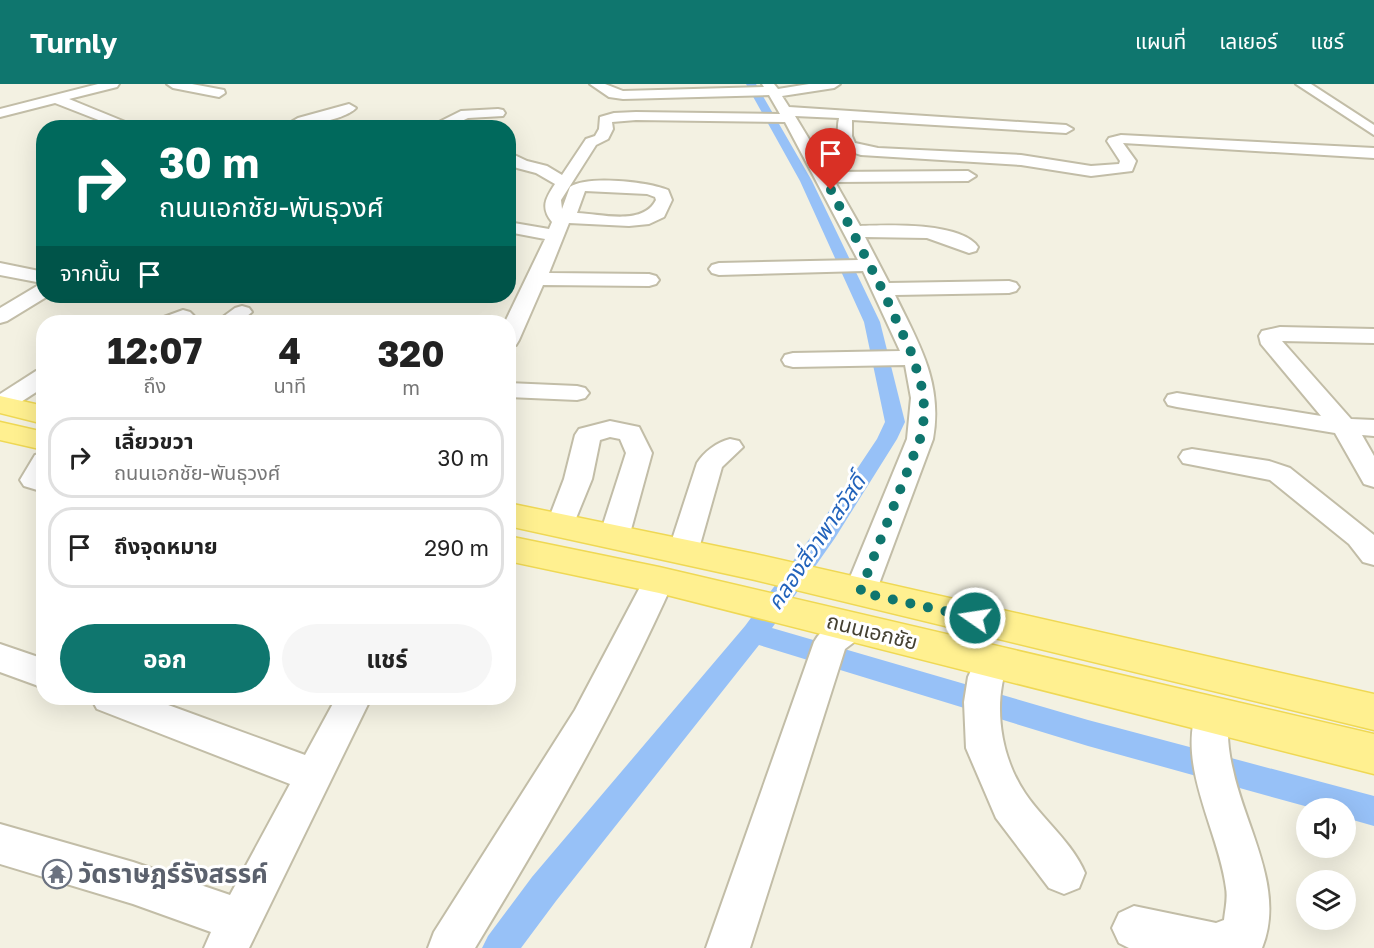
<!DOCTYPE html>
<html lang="th">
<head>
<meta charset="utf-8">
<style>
	:root { --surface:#fff; --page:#f6f6f6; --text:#222; --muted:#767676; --line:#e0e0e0; --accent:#0f766e }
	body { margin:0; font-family:"Golos Text","Noto Sans Thai",sans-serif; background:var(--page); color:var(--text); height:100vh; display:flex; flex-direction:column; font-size:22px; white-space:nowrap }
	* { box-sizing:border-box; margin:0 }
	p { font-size:20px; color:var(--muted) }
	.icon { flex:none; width:33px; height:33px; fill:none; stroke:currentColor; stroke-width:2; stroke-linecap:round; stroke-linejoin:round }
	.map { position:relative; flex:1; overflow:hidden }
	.details { position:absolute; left:36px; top:231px; width:480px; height:390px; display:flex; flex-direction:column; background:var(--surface); border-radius:24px; box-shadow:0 6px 24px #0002 }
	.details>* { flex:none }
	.guide { position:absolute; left:36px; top:36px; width:480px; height:183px; border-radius:24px; box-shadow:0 6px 24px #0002; background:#00695c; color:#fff; overflow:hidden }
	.controls { position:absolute; left:1296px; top:714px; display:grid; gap:12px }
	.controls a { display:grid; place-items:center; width:60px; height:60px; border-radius:50%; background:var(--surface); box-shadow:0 6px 24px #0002; font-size:30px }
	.pin { position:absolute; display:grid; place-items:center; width:51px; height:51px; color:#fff; margin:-62px -26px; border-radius:50% 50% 50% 0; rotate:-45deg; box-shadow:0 0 6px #0007 }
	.pin .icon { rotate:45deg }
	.me { position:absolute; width:66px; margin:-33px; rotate:283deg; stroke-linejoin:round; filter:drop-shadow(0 0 4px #0008) }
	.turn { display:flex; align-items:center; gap:21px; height:126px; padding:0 24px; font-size:27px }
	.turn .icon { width:78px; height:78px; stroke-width:2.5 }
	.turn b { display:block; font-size:42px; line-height:51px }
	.then { display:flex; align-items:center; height:57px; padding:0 24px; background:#0003; gap:12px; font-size:22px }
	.eta { display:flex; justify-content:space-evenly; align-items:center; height:102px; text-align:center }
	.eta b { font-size:36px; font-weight:700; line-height:42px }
	.primary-button { display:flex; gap:12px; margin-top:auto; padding:12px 24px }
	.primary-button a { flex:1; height:69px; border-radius:36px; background:var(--accent); color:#fff; font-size:24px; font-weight:700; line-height:69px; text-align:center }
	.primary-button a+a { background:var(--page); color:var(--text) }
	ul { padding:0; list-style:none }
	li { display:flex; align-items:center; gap:18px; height:81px; margin:0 12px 9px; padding:0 12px; border:3px solid var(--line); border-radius:24px }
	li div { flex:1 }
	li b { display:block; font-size:22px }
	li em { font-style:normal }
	header { display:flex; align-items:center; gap:36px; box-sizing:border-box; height:84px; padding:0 30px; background:var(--accent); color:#fff }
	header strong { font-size:28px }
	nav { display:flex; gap:33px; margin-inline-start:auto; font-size:21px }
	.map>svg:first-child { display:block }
</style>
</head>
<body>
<header>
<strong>Turnly</strong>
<nav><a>แผนที่</a><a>เลเยอร์</a><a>แชร์</a></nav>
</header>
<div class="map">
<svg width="1374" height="864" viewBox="0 0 1374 864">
	<rect width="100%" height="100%" fill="#f3f1e2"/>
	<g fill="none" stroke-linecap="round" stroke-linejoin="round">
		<path fill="#97c1f7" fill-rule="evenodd" d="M746 0H756L812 97 880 238 905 338 897 355 835 454 772 544 1088 636 1374 712V742L1346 734V724H1312L1088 662 759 561 556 817 521 864H482L488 852 532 793 745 542 819 442 877 355 885 338 864 238 800 97Z"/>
		<g stroke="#c2bda7" stroke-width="4">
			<g id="minor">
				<path d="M98 0H119L117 3 69 15 140 44H119L55 19 0 33V25Z"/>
				<path d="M167 0H192L224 6 225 9 219 13 173 4Z"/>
				<path d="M590 0H605L623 7 764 3 762 0H774L778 5 809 0H840L834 4 782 12 789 23 1066 41 1073 45 1066 49 852 36V52L855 59 878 64 1021 71 1091 82 1119 80 1120 77 1107 57 1109 54 1121 51 1374 64V74L1123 59 1136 77 1132 87 1091 92 1021 81 861 71C841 66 835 54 839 34L795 32 829 88 968 87 976 92 968 97 835 98 860 142C887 141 961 138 978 163L976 167 969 169 927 154 865 153 889 199 1009 197 1016 199 1019 203 1016 207 1009 209 895 211C919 260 943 299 933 355L876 508 871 516 860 520 849 516 844 508 907 355 911 314 905 281 793 283 785 281 782 276 785 271 793 269 900 267 863 187 719 191 712 189 709 185 712 181 719 179 858 176 785 38 636 36 612 38 613 45 608 55 596 61 561 116 562 125 570 103C588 91 648 98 668 106L672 116 664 133 649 140 629 142 569 139 549 189 649 190 656 192 659 196 656 200 649 202 543 201 519 256 516 261 508 262V238H505L545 155 508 148V138L549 145 552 138C540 123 546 114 555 100L536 89 517 84 508 79V68L527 77 547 82 562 91 586 55 595 52 599 45 600 33 614 29 636 28 780 30 769 11 623 15 609 13ZM585 107 647 110 655 113 656 116C643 142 601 130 577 129Z"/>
				<path d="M1296 0H1311L1374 41V51Z"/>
				<path d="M349 20 356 24C345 36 298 44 281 44L298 34Z"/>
				<path d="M498 25 503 26 505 29 503 32 468 34 447 44H427L461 27Z"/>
				<path d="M0 179 44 188V212H48L7 237 0 239V224L42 199 0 191Z"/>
				<path d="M242 222 249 224 252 228 240 238H216L235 224Z"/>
				<path d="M183 226 190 228 194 232 187 238H161L164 233Z"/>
				<path d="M1280 243 1374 245V259L1282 257 1351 335 1374 336V352L1362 351 1374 372V403L1364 400 1335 349 1177 323 1168 321 1165 316 1168 311 1177 309 1321 332 1261 260 1259 252 1262 247Z"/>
				<path d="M44 285V303L10 325 0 327V310L36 287Z"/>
				<path d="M508 299 577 302 585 304 589 309 585 314 577 316 508 313Z"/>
				<path d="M610 337 639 343 652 369 629 453 624 460 614 463 604 460 599 453 626 369 620 355 610 353 600 356 592 395 570 449 560 452 550 449 546 442 564 395 575 351 579 345Z"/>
				<path d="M730 355 739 357 743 363 722 383 698 468 694 476 683 479 672 476 668 468 697 379C704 368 717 358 730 355Z"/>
				<path d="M1192 365 1269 377 1290 384 1374 451V481L1363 478 1349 460 1270 396 1183 379 1179 373 1183 367Z"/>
				<path d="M44 369V408L24 402 20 396 35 371Z"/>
				<path d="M659 484 670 488 674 496C617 624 548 744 475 864H428L434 848 575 626 648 488Z"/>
				<path d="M850 530 862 534 866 543 862 552 845 565 750 864H706L814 558C822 544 835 535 850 530Z"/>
				<path d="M0 560 44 575V604L0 588Z"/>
				<path d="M992 563 1004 567 1009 577C992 618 1000 672 1025 709 1043 736 1072 758 1085 789L1079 804 1064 810 1049 804 996 734 966 664 964 618 968 593 980 567Z"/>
				<path d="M91 614H149L305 671 336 614H371L249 864H204L211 848 133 820 0 780V740L133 778 230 811 290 700 97 625Z"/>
				<path d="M1213 614 1226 619C1233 633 1227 636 1228 650 1228 661 1230 674 1233 686 1245 743 1286 805 1262 864H1129L1119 859 1112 844 1119 829 1134 822 1216 839 1224 836C1225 826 1228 814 1226 804 1219 746 1173 676 1200 619Z"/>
			</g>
		</g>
		<g stroke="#efd854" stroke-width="3">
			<g id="major">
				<path d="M0 312 44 322V340L0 329Z"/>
				<path d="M0 338 44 348V366L0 356Z"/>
				<path d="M508 419 755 470 1374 610V646L755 496 508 442Z"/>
				<path d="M508 452 659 483 1374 650V690L659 509 508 477Z"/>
			</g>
		</g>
		<use href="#minor" fill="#fff" fill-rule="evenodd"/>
		<use href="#major" fill="#fff090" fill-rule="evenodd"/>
	</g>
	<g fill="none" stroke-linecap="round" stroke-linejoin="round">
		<path stroke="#0f766e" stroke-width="10" stroke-dasharray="0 18" d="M831 106 882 205 911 268 921 299 925 329 920 355 860 508 975 534"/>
	</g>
	<defs>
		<g id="temple-ring" transform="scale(1.5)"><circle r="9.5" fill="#fff" stroke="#6b7280" stroke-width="1.5"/><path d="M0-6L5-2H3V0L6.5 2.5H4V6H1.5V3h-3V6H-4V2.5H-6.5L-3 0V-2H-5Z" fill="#6b7280"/></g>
	</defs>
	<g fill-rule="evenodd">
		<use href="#temple-ring" x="57" y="790"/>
	</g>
	<g text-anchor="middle" stroke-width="6" stroke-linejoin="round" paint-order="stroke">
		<g font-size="21" fill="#454132" stroke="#fff">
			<text transform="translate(872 548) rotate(14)" y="7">ถนนเอกชัย</text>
		</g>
		<g font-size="22" font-style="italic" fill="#2263bb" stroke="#fff">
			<text transform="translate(816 458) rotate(-56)" y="8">คลองสี่วาพาสวัสดิ์</text>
		</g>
		<g font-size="26" font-weight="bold" fill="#5b616d" stroke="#fff" text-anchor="start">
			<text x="78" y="799">วัดราษฎร์รังสรรค์</text>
		</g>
	</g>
</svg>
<div class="controls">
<a><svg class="icon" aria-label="sound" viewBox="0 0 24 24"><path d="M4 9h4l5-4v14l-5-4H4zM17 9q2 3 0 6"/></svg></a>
<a><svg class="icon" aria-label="layers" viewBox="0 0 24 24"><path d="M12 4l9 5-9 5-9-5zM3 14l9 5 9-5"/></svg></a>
</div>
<div class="pin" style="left:831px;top:106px;background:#d93025"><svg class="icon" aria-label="arrive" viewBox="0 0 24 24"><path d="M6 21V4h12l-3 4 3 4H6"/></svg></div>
<svg class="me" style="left:975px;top:534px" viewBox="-20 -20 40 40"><circle r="17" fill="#0f766e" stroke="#fff" stroke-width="3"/><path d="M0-11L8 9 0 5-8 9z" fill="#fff"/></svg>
<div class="guide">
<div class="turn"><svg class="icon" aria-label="right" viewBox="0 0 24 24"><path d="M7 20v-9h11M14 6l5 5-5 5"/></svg><div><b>30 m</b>ถนนเอกชัย-พันธุวงศ์</div></div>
<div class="then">จากนั้น<svg class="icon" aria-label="arrive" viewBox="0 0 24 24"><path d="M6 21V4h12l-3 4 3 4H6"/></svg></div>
</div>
<section class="details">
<div class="eta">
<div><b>12:07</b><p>ถึง</p></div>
<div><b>4</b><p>นาที</p></div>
<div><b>320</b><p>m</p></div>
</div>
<ul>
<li><svg class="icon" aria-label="right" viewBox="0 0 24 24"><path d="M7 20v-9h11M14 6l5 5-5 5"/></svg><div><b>เลี้ยวขวา</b><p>ถนนเอกชัย-พันธุวงศ์</p></div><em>30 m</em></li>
<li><svg class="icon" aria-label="arrive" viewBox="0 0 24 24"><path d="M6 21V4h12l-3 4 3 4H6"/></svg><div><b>ถึงจุดหมาย</b></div><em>290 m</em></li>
</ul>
<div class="primary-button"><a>ออก</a><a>แชร์</a></div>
</section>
</div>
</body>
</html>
